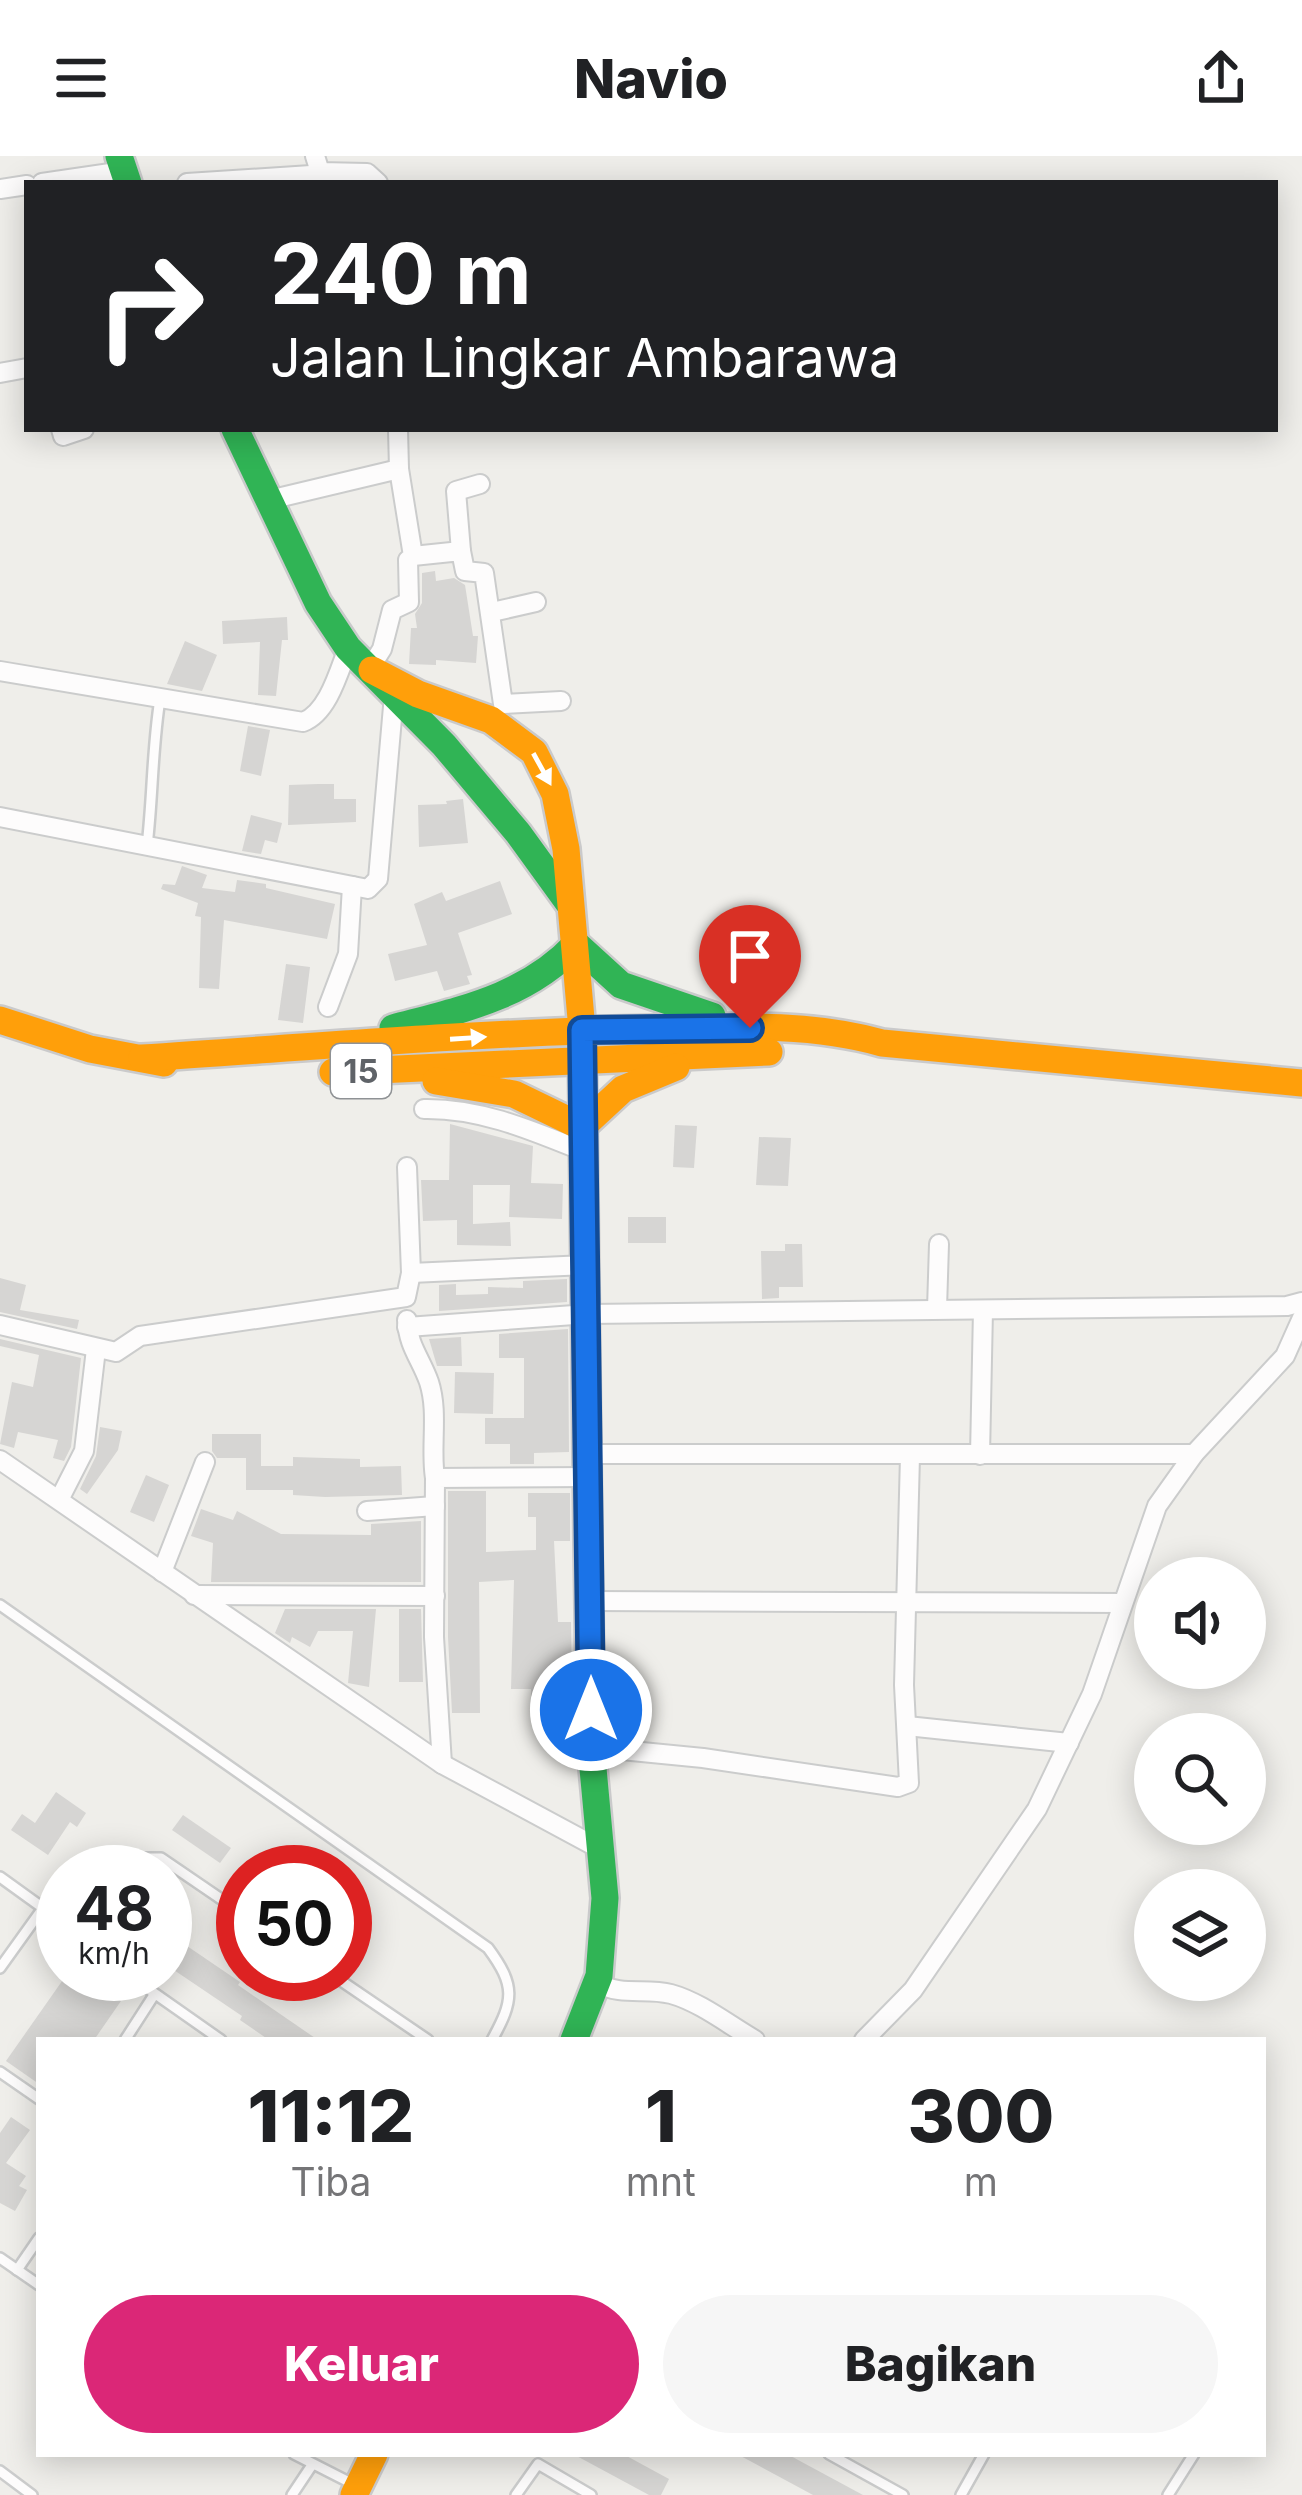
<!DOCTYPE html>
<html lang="id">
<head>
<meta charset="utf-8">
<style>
	:root { --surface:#fff; --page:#f6f6f6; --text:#202124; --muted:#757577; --accent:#db2777 }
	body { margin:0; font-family:Inter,sans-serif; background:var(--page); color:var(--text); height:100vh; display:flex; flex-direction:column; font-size:45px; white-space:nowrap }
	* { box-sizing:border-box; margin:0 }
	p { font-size:39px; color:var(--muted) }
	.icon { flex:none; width:66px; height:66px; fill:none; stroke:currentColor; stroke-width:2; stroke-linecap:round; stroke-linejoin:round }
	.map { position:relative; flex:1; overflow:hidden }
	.panel { position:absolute; left:36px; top:1881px; width:1230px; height:420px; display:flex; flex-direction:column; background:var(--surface); border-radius:0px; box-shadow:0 6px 30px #0003 }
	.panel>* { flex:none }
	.guide { position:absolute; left:24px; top:24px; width:1254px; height:252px; border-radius:0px; box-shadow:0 6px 30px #0003; background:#202124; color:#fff; overflow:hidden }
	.fabs { position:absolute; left:1134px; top:1401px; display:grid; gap:24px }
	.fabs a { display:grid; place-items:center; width:132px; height:132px; border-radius:50%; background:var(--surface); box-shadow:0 6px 30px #0003; font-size:60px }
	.speed { position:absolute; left:36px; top:1689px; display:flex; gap:24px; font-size:60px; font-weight:700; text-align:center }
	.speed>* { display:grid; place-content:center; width:156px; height:156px; border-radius:50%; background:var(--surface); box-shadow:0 6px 30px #0003; line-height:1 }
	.speed small { font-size:30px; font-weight:400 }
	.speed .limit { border:18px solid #d22; background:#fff; color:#111 }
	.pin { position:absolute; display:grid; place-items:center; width:102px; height:102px; color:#fff; margin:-123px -51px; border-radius:50% 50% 50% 0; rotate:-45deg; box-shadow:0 0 12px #0007 }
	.pin .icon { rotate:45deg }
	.me { position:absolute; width:132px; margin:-66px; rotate:0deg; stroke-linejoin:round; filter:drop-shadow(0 0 9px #0008) }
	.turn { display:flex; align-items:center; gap:42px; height:252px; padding:0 48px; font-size:54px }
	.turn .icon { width:156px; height:156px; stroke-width:2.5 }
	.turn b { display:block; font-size:84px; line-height:102px }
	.eta { display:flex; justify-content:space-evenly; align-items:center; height:204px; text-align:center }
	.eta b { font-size:72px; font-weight:800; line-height:84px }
	.primary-button { display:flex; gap:24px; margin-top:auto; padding:24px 48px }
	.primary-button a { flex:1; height:138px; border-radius:72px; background:var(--accent); color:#fff; font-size:48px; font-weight:800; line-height:138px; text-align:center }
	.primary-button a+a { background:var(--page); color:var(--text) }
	header { display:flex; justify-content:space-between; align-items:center; height:156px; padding:0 48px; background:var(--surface); font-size:54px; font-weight:800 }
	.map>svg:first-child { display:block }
</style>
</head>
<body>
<header><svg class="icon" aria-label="menu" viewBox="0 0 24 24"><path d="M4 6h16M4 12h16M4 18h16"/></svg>Navio<svg class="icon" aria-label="share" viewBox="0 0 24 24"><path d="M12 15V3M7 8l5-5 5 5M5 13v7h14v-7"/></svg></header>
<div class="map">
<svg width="1302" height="2339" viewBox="0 0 1302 2339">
	<rect width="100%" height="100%" fill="#efeeea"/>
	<g fill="#d6d5d3">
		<path d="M435 415 436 425 454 422 465 429 473 480H478L476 507 436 504V509L409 508 411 472H417L415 458 422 447V417Z"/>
		<path d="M287 461 288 484H282L276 540 258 539 260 486 223 488 222 465Z"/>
		<path d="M185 485 217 499 202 535 167 528Z"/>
		<path d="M248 570 270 574 261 620 240 615Z"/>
		<path d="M318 628H334V643H356V666L288 669 289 629Z"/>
		<path d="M463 643 468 687 419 691 418 649 447 648 446 645Z"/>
		<path d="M251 659 282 667 277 687 265 684 261 698 242 695Z"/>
		<path d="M182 710 207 719 202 732 235 736 237 724 266 728V732L335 748 327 783 224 764 219 833 199 832 201 761 195 760 198 747 161 733 163 728 175 729Z"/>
		<path d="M500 725 512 758 458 777 472 819 467 820 470 828 444 835 437 815 395 825 388 798 427 789 414 748 442 736 446 745Z"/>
		<path d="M286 808 310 811 303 867 278 864Z"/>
		<path d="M450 968 533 990 531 1027 563 1028 562 1063 509 1061 510 1029H473V1068L510 1066 511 1090 457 1089V1064L423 1065 421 1024H449Z"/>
		<path d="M675 969 697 970 694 1012 673 1011Z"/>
		<path d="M759 981 791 982 788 1030 756 1029Z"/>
		<rect x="628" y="1061" width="38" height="26"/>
		<path d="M785 1088H802L803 1131H779V1142L762 1143 761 1095H785Z"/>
		<path d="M0 1122 26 1129 20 1154 79 1164 77 1173 0 1156Z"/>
		<path d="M567 1123V1146L439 1155V1129L456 1128V1139L488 1138V1131L523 1132V1125Z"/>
		<path d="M568 1173 569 1296 534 1297V1308H510V1288H485V1262H524V1202H499V1178Z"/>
		<path d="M461 1181 462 1210H437L429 1183Z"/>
		<path d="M0 1183 81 1202 71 1291 64 1305 53 1302 58 1284 18 1276 14 1292 0 1288 12 1226 33 1231 39 1199 0 1190Z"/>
		<path d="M455 1216 494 1217 493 1258 454 1257Z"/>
		<path d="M100 1271 122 1275 118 1294 87 1338 80 1333 96 1300Z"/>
		<path d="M212 1278H261V1310H293V1301L360 1303V1311L401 1310 402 1339 325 1341 293 1339V1334H246V1302H217L212 1295Z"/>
		<path d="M146 1319 169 1329 154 1366 130 1356Z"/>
		<path d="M448 1335H486V1396L536 1394V1361H528V1337H570V1385H554L558 1466H571L572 1541 531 1540V1533H511L514 1424 479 1426 480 1557H452L448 1481Z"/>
		<path d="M201 1353 233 1364 237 1355 281 1378 371 1379V1368L421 1365V1426H211L213 1387 191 1380Z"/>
		<path d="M285 1453H376L369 1531 348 1527 353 1475H318L310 1491 292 1481 290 1487 275 1477Z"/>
		<path d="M399 1453H421L423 1526H399Z"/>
		<path d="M56 1636 86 1657 77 1671 70 1666 48 1699 11 1674 22 1658 35 1667Z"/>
		<path d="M183 1659 231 1692 220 1707 172 1674Z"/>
		<path d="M165 1775 240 1826 238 1829 318 1884H269L240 1864 242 1860 165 1808Z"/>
		<path d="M67 1818H81L121 1845 94 1884H39V1928L6 1905Z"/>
		<path d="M11 1961 30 1974 6 2007 26 2020 19 2030 27 2034 15 2055 0 2047V1977Z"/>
		<path d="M573 2298H623L669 2323 661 2339H649Z"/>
		<path d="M737 2298H787L863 2339H813Z"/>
	</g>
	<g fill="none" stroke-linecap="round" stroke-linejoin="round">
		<g stroke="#cbcccc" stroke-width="14">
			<g id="lane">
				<path d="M147 690C153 639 152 593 160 543"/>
				<path d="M0 1449 488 1792C516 1830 514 1844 492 1884"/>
				<path d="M117 1716 128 1702H161L243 1758"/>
				<path d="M0 1721 43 1752"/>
				<path d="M0 1812 43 1752 63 1767"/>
				<path d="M127 1818 221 1884"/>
				<path d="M331 1818 428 1884"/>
				<path d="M125 1884 154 1839"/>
				<path d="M0 1916 39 1943"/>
				<path d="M0 2102 39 2129"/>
				<path d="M17 2114 39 2082"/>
				<path d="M294 2298 353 2328"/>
				<path d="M829 2298 903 2339"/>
				<path d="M0 2315 32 2339"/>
				<path d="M292 2339 312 2309"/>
				<path d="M516 2339 538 2308 591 2339"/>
				<path d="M961 2339 984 2298"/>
				<path d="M1168 2339 1194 2298"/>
			</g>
		</g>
		<g stroke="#cbcccc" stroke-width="22">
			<g id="street">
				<path d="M315 0 320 16 367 17 378 27"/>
				<path d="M42 27 124 15"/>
				<path d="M187 27 326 18"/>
				<path d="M0 33 27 29"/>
				<path d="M0 217 27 212"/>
				<path d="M61 273 63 280 84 273"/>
				<path d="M269 344 399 313"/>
				<path d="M461 395 456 335 480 328"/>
				<path d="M413 400 461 395 465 415 484 417 503 548 561 545"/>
				<path d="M492 456 536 446"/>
				<path d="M370 512 382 493 392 454 409 446 408 404 413 400 399 313 398 273"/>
				<path d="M0 515 303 566C328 557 339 515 348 492"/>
				<path d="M0 661 368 733 378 723 394 539"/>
				<path d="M328 851 348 798 352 730"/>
				<path d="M424 953C480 952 531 974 583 995"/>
				<path d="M411 1117 586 1109"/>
				<path d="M937 1153 939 1088"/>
				<path d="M407 1164C408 1190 421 1203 429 1226 439 1257 430 1291 435 1322"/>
				<path d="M0 1169 116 1196 140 1180 406 1141 411 1117 407 1011"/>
				<path d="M407 1171 588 1158 1287 1150 1302 1146"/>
				<path d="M589 1298H1194L1285 1200 1302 1162"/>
				<path d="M980 1299 983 1154"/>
				<path d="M0 1304 442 1608 600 1693"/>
				<path d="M60 1342 84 1295 96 1193"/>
				<path d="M367 1355 435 1350"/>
				<path d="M162 1416 205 1306"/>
				<path d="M194 1439 435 1440"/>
				<path d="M590 1445 1122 1447"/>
				<path d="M907 1570 1069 1587"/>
				<path d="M591 1591 703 1602 898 1631 909 1627 904 1529 910 1300"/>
				<path d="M442 1608 434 1481 435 1322 589 1321"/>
				<path d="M597 1827C623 1841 645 1831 671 1838 700 1846 729 1869 755 1884"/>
				<path d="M864 1884 913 1834 1037 1653 1092 1538 1157 1350 1194 1298"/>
			</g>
		</g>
		<g stroke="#cacacb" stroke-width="32">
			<g id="fast">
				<path d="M119 0 128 27"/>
				<path d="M235 273 318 447 348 492 444 589 518 677 568 746"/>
				<path d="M393 872C460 854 527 841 576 788L621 829 712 860"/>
				<path d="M574 1884 599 1820 605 1742 591 1591 588 1385"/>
			</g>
		</g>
		<g stroke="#cacacb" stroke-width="32">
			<g id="slow">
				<path d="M372 514 418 538 491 564 534 596 555 638 566 693 582 874 588 1385"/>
				<path d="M0 864 90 893 164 907"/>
				<path d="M142 902C313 891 484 876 655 873 730 871 809 866 882 887L1302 927"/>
				<path d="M333 916 769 896"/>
				<path d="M436 925 514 938 582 971 623 933 676 911"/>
				<path d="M354 2339 374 2298"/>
			</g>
		</g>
		<use href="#lane" stroke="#fdfcfc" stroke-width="9"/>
		<use href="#street" stroke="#fdfcfc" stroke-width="18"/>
		<use href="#fast" stroke="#30b455" stroke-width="27"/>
		<use href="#slow" stroke="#ff9f0a" stroke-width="27"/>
	</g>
	<defs><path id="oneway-solid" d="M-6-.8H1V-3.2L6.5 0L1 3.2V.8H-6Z" transform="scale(3)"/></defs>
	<g fill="#fff">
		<use href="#oneway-solid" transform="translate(542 613) rotate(61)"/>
		<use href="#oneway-solid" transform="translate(468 882) rotate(-4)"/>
	</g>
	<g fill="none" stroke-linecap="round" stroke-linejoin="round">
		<g stroke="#114b97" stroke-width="30">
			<path id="route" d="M591 1554 582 874 750 872"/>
		</g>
		<use href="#route" stroke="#1a73e8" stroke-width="21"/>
	</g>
	<g text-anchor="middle" stroke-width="10" stroke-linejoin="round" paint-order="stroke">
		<rect fill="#fff" stroke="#8f9295" stroke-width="3" x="331" y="888" width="60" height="54" rx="9"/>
		<g font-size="33" font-weight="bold" fill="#5f6368">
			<text x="361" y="927">15</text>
		</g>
	</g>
</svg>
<div class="fabs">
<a><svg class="icon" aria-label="sound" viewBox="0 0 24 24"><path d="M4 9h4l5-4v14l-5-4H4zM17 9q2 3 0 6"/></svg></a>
<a><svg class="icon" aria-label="search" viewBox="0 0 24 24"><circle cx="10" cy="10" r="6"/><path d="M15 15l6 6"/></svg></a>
<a><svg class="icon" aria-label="layers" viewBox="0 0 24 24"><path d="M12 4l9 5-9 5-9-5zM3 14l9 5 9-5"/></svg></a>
</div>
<div class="speed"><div>48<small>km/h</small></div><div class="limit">50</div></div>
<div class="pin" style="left:750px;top:872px;background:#d93025"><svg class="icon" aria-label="arrive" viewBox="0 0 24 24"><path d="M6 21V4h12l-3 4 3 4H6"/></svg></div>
<svg class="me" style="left:591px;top:1554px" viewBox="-20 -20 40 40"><circle r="17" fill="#1a73e8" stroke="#fff" stroke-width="3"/><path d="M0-11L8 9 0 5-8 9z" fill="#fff"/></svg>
<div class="guide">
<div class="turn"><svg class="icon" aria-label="right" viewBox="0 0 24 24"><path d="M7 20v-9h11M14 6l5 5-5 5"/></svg><div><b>240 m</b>Jalan Lingkar Ambarawa</div></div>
</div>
<section class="panel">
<div class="eta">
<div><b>11:12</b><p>Tiba</p></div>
<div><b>1</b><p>mnt</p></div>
<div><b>300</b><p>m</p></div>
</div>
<div class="primary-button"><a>Keluar</a><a>Bagikan</a></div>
</section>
</div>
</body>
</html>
